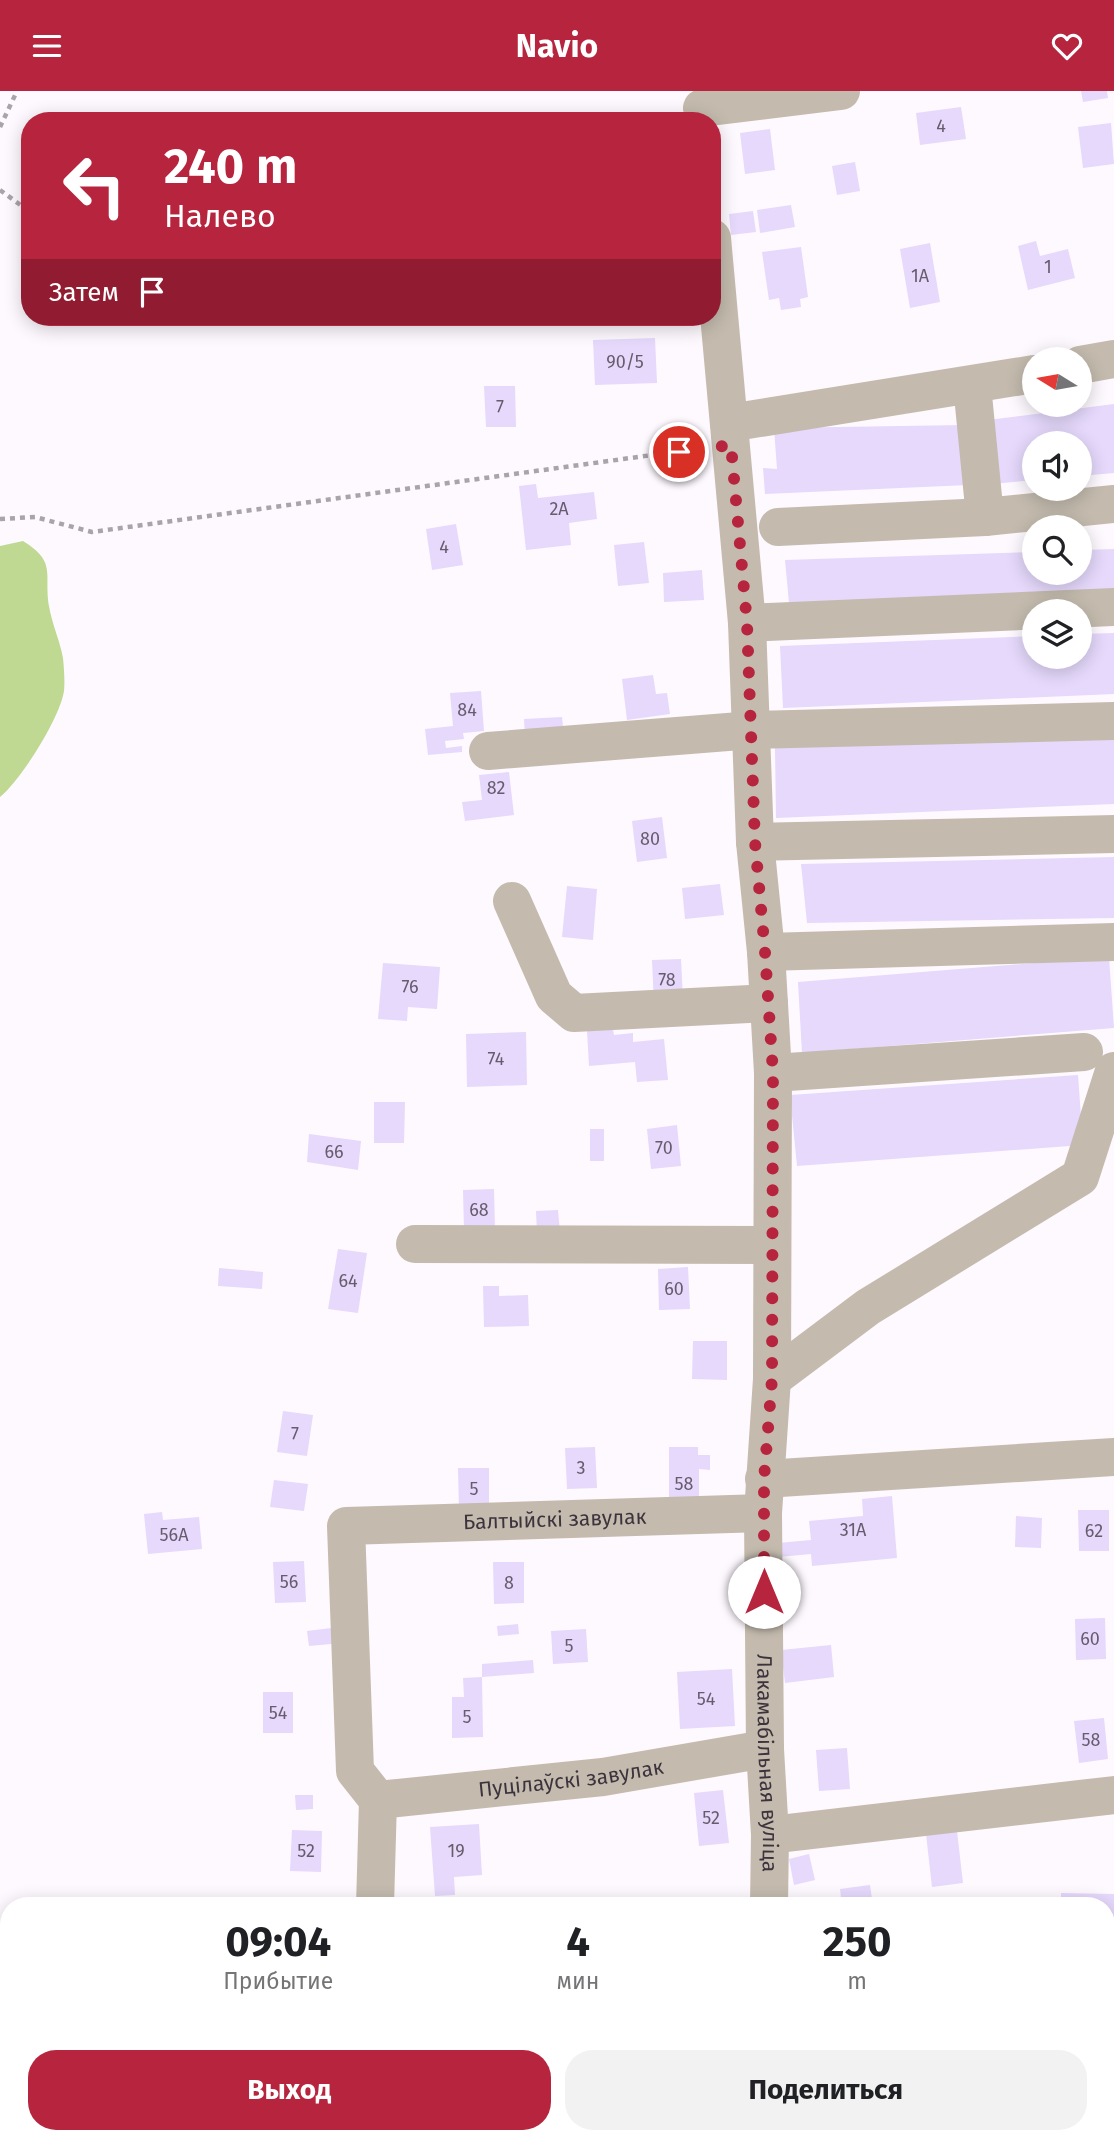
<!DOCTYPE html>
<html lang="ru">
<head>
<meta charset="utf-8">
<style>
	:root { --surface:#fff; --page:#f2f2f2; --text:#202124; --muted:#757577; --accent:#b6243e }
	body { margin:0; font-family:"Fira Sans",sans-serif; background:var(--page); color:var(--text); height:100vh; display:flex; flex-direction:column; font-size:26px; white-space:nowrap }
	* { box-sizing:border-box; margin:0 }
	p { font-size:23px; color:var(--muted) }
	.icon { flex:none; width:38px; height:38px; fill:none; stroke:currentColor; stroke-width:2; stroke-linecap:round; stroke-linejoin:round }
	.map { position:relative; flex:1; overflow:hidden }
	.drawer { position:absolute; left:0px; top:1806px; width:1115px; height:247px; display:flex; flex-direction:column; background:var(--surface); border-radius:28px 28px 0 0; box-shadow:0 4px 18px #0003 }
	.drawer>* { flex:none }
	.hud { position:absolute; left:21px; top:21px; width:700px; height:214px; border-radius:28px; box-shadow:0 4px 18px #0003; background:#b6243e; color:#fff; overflow:hidden }
	.needle { width:46px; rotate:281deg }
	.buttons { position:absolute; left:1022px; top:256px; display:grid; gap:14px }
	.buttons a { display:grid; place-items:center; width:70px; height:70px; border-radius:50%; background:var(--surface); box-shadow:0 4px 18px #0003; font-size:35px }
	.pin { position:absolute; display:grid; place-items:center; width:60px; height:60px; color:#fff; margin:-30px; border:4px solid #fff; border-radius:50%; box-shadow:0 2px 7px #0007 }
	.me { position:absolute; width:77px; margin:-38px; rotate:0deg; stroke-linejoin:round; filter:drop-shadow(0 0 5px #0008) }
	.turn { display:flex; align-items:center; gap:24px; height:147px; padding:0 28px; font-size:32px }
	.turn .icon { width:91px; height:91px; stroke-width:2.5 }
	.turn b { display:block; font-size:49px; line-height:60px }
	.then { display:flex; align-items:center; height:66px; padding:0 28px; background:#0003; gap:14px; font-size:26px }
	.eta { display:flex; justify-content:space-evenly; align-items:center; height:119px; text-align:center }
	.eta b { font-size:42px; font-weight:700; line-height:49px }
	.cta { display:flex; gap:14px; margin-top:auto; padding:14px 28px }
	.cta a { flex:1; height:80px; border-radius:28px; background:var(--accent); color:#fff; font-size:28px; font-weight:700; line-height:80px; text-align:center }
	.cta a+a { background:var(--page); color:var(--text) }
	header { display:flex; justify-content:space-between; align-items:center; height:91px; padding:0 28px; background:var(--accent); color:#fff; font-size:32px; font-weight:700 }
	.map>svg:first-child { display:block }
</style>
</head>
<body>
<header><svg class="icon" aria-label="menu" viewBox="0 0 24 24"><path d="M4 6h16M4 12h16M4 18h16"/></svg>Navio<svg class="icon" aria-label="heart" viewBox="0 0 24 24"><path d="M12 20l-8-8c-3-5 5-10 8-4 3-6 11-1 8 4z"/></svg></header>
<div class="map">
<svg width="1114" height="2052" viewBox="0 0 1114 2052">
	<rect width="100%" height="100%" fill="#fef9ff"/>
	<path fill="#bfd992" d="M23 450C57 471 44 482 49 515 52 533 60 550 63 567 64 577 65 591 64 600 60 627 21 689 0 706V455Z"/>
	<g fill="#e6d9fc">
		<path d="M1081 0H1107L1108 7 1083 11Z"/>
		<path d="M961 16 966 48 920 54 916 22Z"/>
		<path d="M1111 32 1114 73 1083 77 1078 36Z"/>
		<path d="M770 38 775 79 745 83 740 42Z"/>
		<path d="M855 71 860 100 837 104 832 75Z"/>
		<path d="M791 114 795 136 760 142 757 119Z"/>
		<path d="M753 120 756 141 731 144 729 123Z"/>
		<path d="M1036 150 1040 165 1068 158 1075 187 1028 199 1018 155Z"/>
		<path d="M930 152 940 211 910 217 900 158Z"/>
		<path d="M801 156 808 206 800 208 801 216 781 219 779 207 769 209 762 161Z"/>
		<path d="M655 247 657 292 595 294 593 249Z"/>
		<path d="M484 295H515L516 336H486Z"/>
		<path d="M1114 313V382L1080 385V352H1034V389L993 393 988 329Z"/>
		<path d="M964 334 968 394 765 403 763 377 777 378 774 337Z"/>
		<path d="M536 393 538 407 594 401 597 428 569 432 571 454 526 459 519 395Z"/>
		<path d="M456 433 463 474 432 479 426 438Z"/>
		<path d="M644 451 649 492 618 495 614 454Z"/>
		<path d="M1114 458V498L789 512 785 469 1034 461V481H1080V459Z"/>
		<path d="M702 479 704 509 664 511 663 482Z"/>
		<path d="M1114 542V603L783 617 780 555 1034 545V565H1080V543Z"/>
		<path d="M653 584 656 603 667 602 670 623 627 629 622 588Z"/>
		<path d="M481 600 484 640 463 642 464 648 445 650 446 657 462 655V661L428 664 425 638 453 635 450 602Z"/>
		<path d="M562 626 564 646 525 648 524 628Z"/>
		<path d="M1114 642V713L776 727 775 657Z"/>
		<path d="M509 681 514 724 465 730 462 711 482 709 479 684Z"/>
		<path d="M662 726 667 767 637 771 632 730Z"/>
		<path d="M1114 766V827L807 832 801 773Z"/>
		<path d="M720 793 724 824 685 828 682 797Z"/>
		<path d="M567 795 597 798 593 849 562 846Z"/>
		<path d="M1109 866 1114 937 802 962 798 891Z"/>
		<path d="M681 868 683 908 654 913 652 869Z"/>
		<path d="M383 872 440 876 437 918 408 916 407 930 378 928Z"/>
		<path d="M613 938 614 944 633 942V951L664 948 668 989 637 991 635 971 589 975 587 940Z"/>
		<path d="M526 941 527 994 467 996 466 943Z"/>
		<path d="M1078 984 1083 1054 797 1075 790 1004Z"/>
		<path d="M374 1011H405L404 1052H374Z"/>
		<path d="M677 1034 681 1075 651 1078 647 1038Z"/>
		<rect x="590" y="1038" width="14" height="32"/>
		<path d="M309 1043 361 1050 358 1079 307 1071Z"/>
		<path d="M494 1098 495 1139 464 1140 463 1099Z"/>
		<path d="M558 1119 560 1141 537 1142 536 1120Z"/>
		<path d="M338 1158 367 1162 358 1222 328 1218Z"/>
		<path d="M688 1176 690 1218 659 1219 658 1178Z"/>
		<path d="M219 1177 263 1181 262 1198 218 1195Z"/>
		<path d="M483 1195H499V1205L528 1204 529 1235 484 1236Z"/>
		<path d="M693 1250H727V1289L692 1288Z"/>
		<path d="M283 1320 313 1324 307 1365 277 1361Z"/>
		<path d="M595 1356 597 1397 567 1398 565 1357Z"/>
		<path d="M669 1356H698V1364H710V1379L699 1378V1409L669 1408Z"/>
		<path d="M458 1377H489V1419H459Z"/>
		<path d="M274 1389 308 1393 304 1420 270 1416Z"/>
		<path d="M892 1405 897 1467 812 1475 811 1463 779 1466 778 1452 811 1449 809 1430 863 1425 862 1408Z"/>
		<path d="M1078 1419H1109V1460H1079Z"/>
		<path d="M162 1421 163 1429 199 1426 202 1458 148 1463 144 1423Z"/>
		<path d="M1016 1425 1042 1427 1041 1457 1015 1456Z"/>
		<path d="M304 1470 306 1511 275 1512 273 1471Z"/>
		<path d="M493 1471H524V1512L494 1513Z"/>
		<path d="M1105 1527 1106 1568 1076 1569 1075 1528Z"/>
		<path d="M518 1533 519 1543 498 1545 497 1535Z"/>
		<path d="M340 1536 342 1552 309 1555 307 1540Z"/>
		<path d="M586 1538 588 1571 553 1573 551 1540Z"/>
		<path d="M831 1554 834 1586 785 1592 781 1559Z"/>
		<path d="M533 1569 534 1582 482 1586V1573Z"/>
		<path d="M732 1578 735 1635 680 1638 677 1581Z"/>
		<path d="M482 1586 483 1646 452 1647V1606H464L463 1587Z"/>
		<rect x="263" y="1601" width="30" height="41"/>
		<path d="M1104 1627 1108 1668 1079 1672 1074 1630Z"/>
		<path d="M847 1657 850 1698 819 1700 816 1659Z"/>
		<path d="M723 1699 729 1752 699 1755 694 1702Z"/>
		<path d="M295 1704H313V1718L296 1719Z"/>
		<path d="M479 1733 482 1784 454 1786 455 1804 435 1805 430 1736Z"/>
		<path d="M292 1739 322 1740 321 1781 290 1780Z"/>
		<path d="M957 1740 963 1792 932 1796 926 1743Z"/>
		<path d="M809 1763 815 1789 794 1794 789 1768Z"/>
		<path d="M870 1794 873 1815H842L840 1798Z"/>
		<path d="M1061 1802 1114 1803V1846H1106V1815H1061Z"/>
		<path d="M264 2044 298 2051V2052H262Z"/>
		<path d="M703 2044H733V2052H704Z"/>
	</g>
	<g fill="none" stroke-linecap="round" stroke-linejoin="round">
		<g stroke="#a9a3aa" stroke-width="4.5" stroke-dasharray="5 5" stroke-linecap="butt">
			<path d="M0 36 17 0"/>
			<path d="M0 99 30 121"/>
			<path d="M0 428 35 426 92 441 696 358"/>
		</g>
		<g stroke="#c4bbae" stroke-width="38">
			<path d="M702 17 841 0"/>
			<path id="s1" d="M712 147 747 532 755 751 766 861 773 982 772 1288 763 1422 765 1658 770 1744 769 1815"/>
			<path d="M1080 274 1114 268"/>
			<path d="M972 294 985 426 1114 413"/>
			<path d="M729 332 1034 283"/>
			<path d="M778 436 985 426"/>
			<path d="M747 532 1114 516"/>
			<path d="M488 660 753 639 1114 630"/>
			<path d="M755 751 1114 743"/>
			<path d="M512 810 554 905 574 922 769 912"/>
			<path d="M766 861 1114 851"/>
			<path d="M773 982 1084 961"/>
			<path d="M415 1153 771 1154"/>
			<path d="M772 1288 868 1216 1080 1086 1114 980"/>
			<path d="M764 1388 1114 1366"/>
			<path id="s2" d="M378 1709 603 1686 765 1658"/>
			<path d="M770 1744 1114 1704"/>
			<path id="s3" d="M375 1815 378 1709 355 1680 346 1435 763 1422"/>
			<path d="M785 2044 786 2052"/>
			<path d="M360 2052 361 2044"/>
		</g>
	</g>
	<g fill="none" stroke-linecap="round" stroke-linejoin="round">
		<path stroke="#b6243e" stroke-width="12" stroke-dasharray="0 21.6" d="M679 361 731 354 747 532 755 751 765 861 773 982 772 1288 764 1388V1501"/>
	</g>
	<g text-anchor="middle" stroke-width="6" stroke-linejoin="round" paint-order="stroke">
		<g font-size="18" fill="#665c6d">
			<text x="941" y="41">4</text>
			<text x="1048" y="182">1</text>
			<text x="920" y="191">1А</text>
			<text x="625" y="277">90/5</text>
			<text x="500" y="322">7</text>
			<text x="559" y="424">2А</text>
			<text x="444" y="462">4</text>
			<text x="467" y="625">84</text>
			<text x="496" y="703">82</text>
			<text x="650" y="754">80</text>
			<text x="667" y="895">78</text>
			<text x="410" y="902">76</text>
			<text x="496" y="974">74</text>
			<text x="664" y="1063">70</text>
			<text x="334" y="1067">66</text>
			<text x="479" y="1125">68</text>
			<text x="348" y="1196">64</text>
			<text x="674" y="1204">60</text>
			<text x="295" y="1349">7</text>
			<text x="581" y="1383">3</text>
			<text x="684" y="1399">58</text>
			<text x="474" y="1404">5</text>
			<text x="853" y="1445">31А</text>
			<text x="1094" y="1446">62</text>
			<text x="174" y="1450">56А</text>
			<text x="289" y="1497">56</text>
			<text x="509" y="1498">8</text>
			<text x="1090" y="1554">60</text>
			<text x="569" y="1561">5</text>
			<text x="706" y="1614">54</text>
			<text x="278" y="1628">54</text>
			<text x="467" y="1632">5</text>
			<text x="1091" y="1655">58</text>
			<text x="711" y="1733">52</text>
			<text x="306" y="1766">52</text>
			<text x="456" y="1766">19</text>
		</g>
		<g font-size="21" fill="#3c333d" stroke="#fff">
			<text dy="7" stroke="none"><textPath href="#s3" startOffset="597">Балтыйскі завулак</textPath></text>
			<text dy="7" stroke="none"><textPath href="#s1" startOffset="1528">Лакамабільная вуліца</textPath></text>
			<text dy="7" stroke="none"><textPath href="#s2" startOffset="194">Пуцілаўскі завулак</textPath></text>
		</g>
	</g>
</svg>
<div class="buttons">
<a><svg class="needle" viewBox="-14 -14 28 28"><path d="M0-13l5 13h-10z" fill="#e53935"/><path d="M0 13l5-13h-10z" fill="#757577"/></svg></a>
<a><svg class="icon" aria-label="sound" viewBox="0 0 24 24"><path d="M4 9h4l5-4v14l-5-4H4zM17 9q2 3 0 6"/></svg></a>
<a><svg class="icon" aria-label="search" viewBox="0 0 24 24"><circle cx="10" cy="10" r="6"/><path d="M15 15l6 6"/></svg></a>
<a><svg class="icon" aria-label="layers" viewBox="0 0 24 24"><path d="M12 4l9 5-9 5-9-5zM3 14l9 5 9-5"/></svg></a>
</div>
<div class="pin" style="left:679px;top:361px;background:#d93025"><svg class="icon" aria-label="arrive" viewBox="0 0 24 24"><path d="M6 21V4h12l-3 4 3 4H6"/></svg></div>
<svg class="me" style="left:764px;top:1501px" viewBox="-20 -20 40 40"><circle r="19" fill="#fff"/><path d="M0-13L10 11 0 6-10 11z" fill="#b6243e"/></svg>
<div class="hud">
<div class="turn"><svg class="icon" aria-label="left" viewBox="0 0 24 24"><path d="M17 20v-9H6M10 6l-5 5 5 5"/></svg><div><b>240 m</b>Налево</div></div>
<div class="then">Затем<svg class="icon" aria-label="arrive" viewBox="0 0 24 24"><path d="M6 21V4h12l-3 4 3 4H6"/></svg></div>
</div>
<section class="drawer">
<div class="eta">
<div><b>09:04</b><p>Прибытие</p></div>
<div><b>4</b><p>мин</p></div>
<div><b>250</b><p>m</p></div>
</div>
<div class="cta"><a>Выход</a><a>Поделиться</a></div>
</section>
</div>
</body>
</html>
